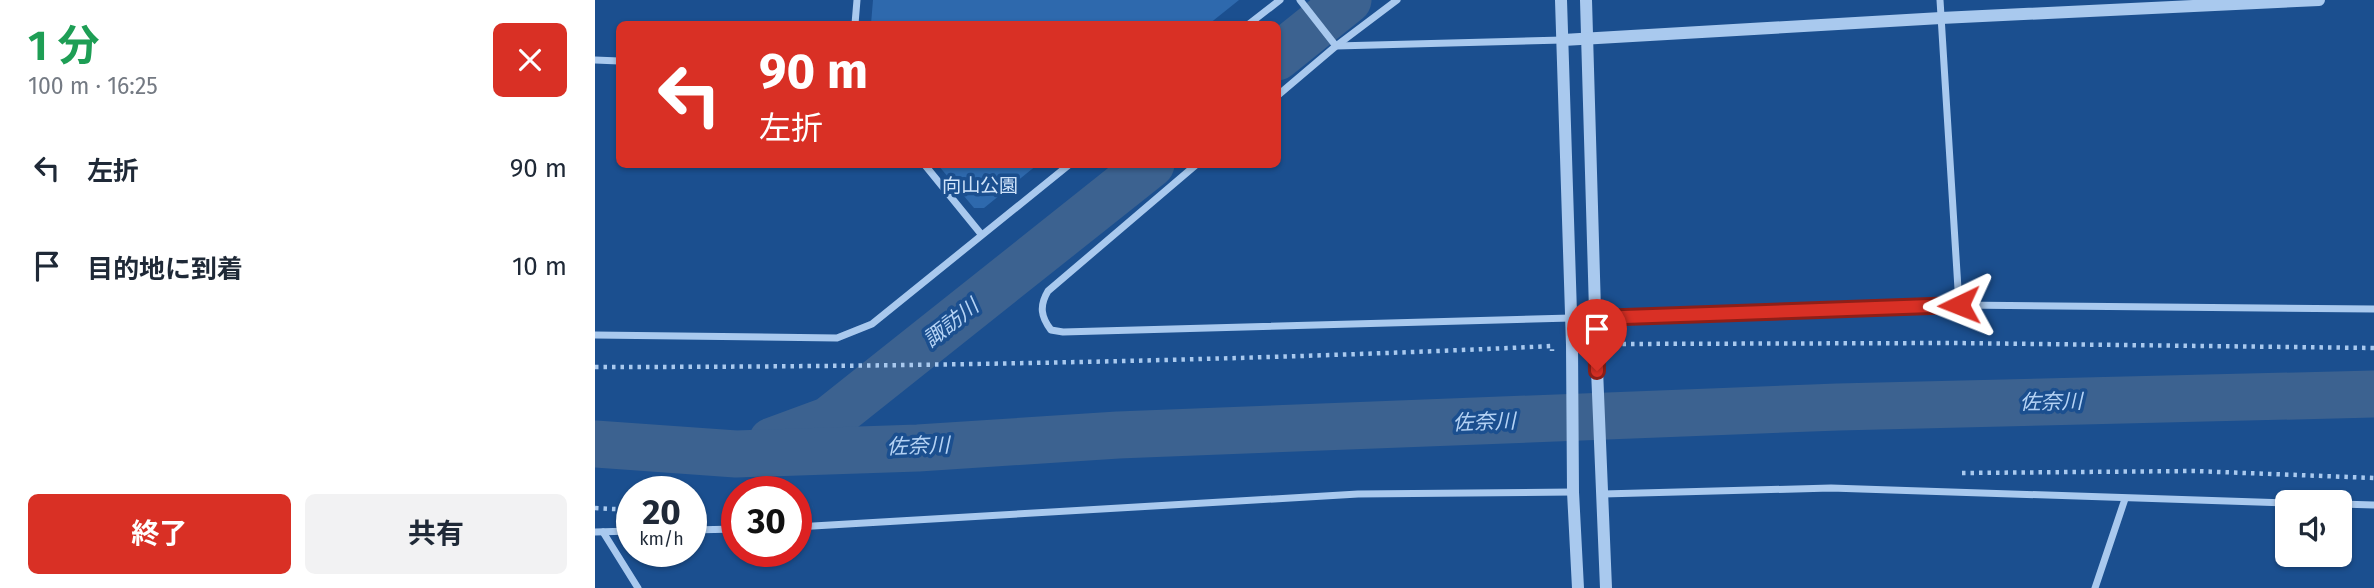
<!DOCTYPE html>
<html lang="ja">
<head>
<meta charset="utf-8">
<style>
	:root { --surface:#fff; --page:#f2f2f3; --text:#1f2937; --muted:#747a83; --accent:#d93025 }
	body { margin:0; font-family:"Fira Sans","Noto Sans JP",sans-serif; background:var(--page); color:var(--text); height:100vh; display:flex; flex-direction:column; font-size:26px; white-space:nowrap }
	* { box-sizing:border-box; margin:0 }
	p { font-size:23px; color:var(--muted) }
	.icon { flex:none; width:38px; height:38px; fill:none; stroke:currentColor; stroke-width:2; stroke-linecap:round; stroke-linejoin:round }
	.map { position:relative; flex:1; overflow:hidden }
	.sheet { display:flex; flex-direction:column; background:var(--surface); width:595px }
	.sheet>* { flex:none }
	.guide { position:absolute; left:21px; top:21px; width:665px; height:147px; border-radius:10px; box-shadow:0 2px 5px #0004; background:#d93025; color:#fff; overflow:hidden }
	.buttons { position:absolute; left:1680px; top:490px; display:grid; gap:14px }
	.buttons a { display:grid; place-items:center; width:77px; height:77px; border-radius:10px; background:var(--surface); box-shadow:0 2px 5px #0004; font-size:35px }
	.speed { position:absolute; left:21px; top:476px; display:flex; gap:14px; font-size:35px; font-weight:700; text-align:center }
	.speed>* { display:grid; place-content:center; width:91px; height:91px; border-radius:50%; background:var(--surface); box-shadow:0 2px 5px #0004; line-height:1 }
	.speed small { font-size:18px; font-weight:400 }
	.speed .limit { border:10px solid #d22; background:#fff; color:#111 }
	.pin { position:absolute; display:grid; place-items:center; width:60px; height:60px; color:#fff; margin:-72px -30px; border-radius:50% 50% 50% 0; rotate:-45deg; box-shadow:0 0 7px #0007 }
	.pin .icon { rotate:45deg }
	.me { position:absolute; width:77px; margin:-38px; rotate:268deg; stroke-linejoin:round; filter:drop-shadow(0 0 5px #0008) }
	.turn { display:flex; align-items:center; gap:24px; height:147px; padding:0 28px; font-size:32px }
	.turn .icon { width:91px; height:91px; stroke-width:2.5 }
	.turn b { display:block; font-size:49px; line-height:60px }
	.round { display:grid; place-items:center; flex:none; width:74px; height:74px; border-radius:10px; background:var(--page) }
	.overview { display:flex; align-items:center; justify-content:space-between; height:119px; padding:0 28px }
	h1 { font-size:42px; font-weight:700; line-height:52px; color:#1e9e55 }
	.primary-button { display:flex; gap:14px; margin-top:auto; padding:14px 28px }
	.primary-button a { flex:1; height:80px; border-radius:10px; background:var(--accent); color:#fff; font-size:28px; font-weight:700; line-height:80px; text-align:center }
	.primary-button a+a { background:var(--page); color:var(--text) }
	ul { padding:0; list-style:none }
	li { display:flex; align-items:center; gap:21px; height:98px; padding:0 28px }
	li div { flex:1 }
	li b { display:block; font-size:26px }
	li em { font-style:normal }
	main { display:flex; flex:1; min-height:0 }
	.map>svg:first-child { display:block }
</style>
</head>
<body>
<main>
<section class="sheet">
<div class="overview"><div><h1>1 分</h1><p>100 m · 16:25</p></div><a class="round" style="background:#d93025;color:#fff"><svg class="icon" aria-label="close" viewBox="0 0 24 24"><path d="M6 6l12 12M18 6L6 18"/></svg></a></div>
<ul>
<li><svg class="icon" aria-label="left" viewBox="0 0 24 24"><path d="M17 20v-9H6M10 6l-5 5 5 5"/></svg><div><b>左折</b></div><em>90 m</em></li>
<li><svg class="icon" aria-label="arrive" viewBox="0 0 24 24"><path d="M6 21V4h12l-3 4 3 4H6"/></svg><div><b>目的地に到着</b></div><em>10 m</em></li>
</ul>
<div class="primary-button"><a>終了</a><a>共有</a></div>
</section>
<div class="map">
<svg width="1779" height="588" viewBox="0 0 1779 588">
	<rect width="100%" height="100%" fill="#1b4f8f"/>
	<g fill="#2e69ad">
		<path d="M278 0H644L614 24H276Z"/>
		<path d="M343 165H442L389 208H379Z"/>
	</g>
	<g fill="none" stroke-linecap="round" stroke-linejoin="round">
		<g stroke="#3c6290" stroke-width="47">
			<path d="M682 57 753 0"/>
			<path d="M177 441 234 420 556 164"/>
			<path d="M0 444 141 454 323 448 523 435 1243 407 1779 394"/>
		</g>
		<g stroke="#a9c9ee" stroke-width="4.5" stroke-dasharray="3.5 5" stroke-linecap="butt">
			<path d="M1019 344 1358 343 1779 348"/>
			<path d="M0 367C319 367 638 361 957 346V351"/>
			<path d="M1367 473 1599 471 1779 478"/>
			<path d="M0 508 37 510"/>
			<path d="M201 508 218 507"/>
		</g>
		<g stroke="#a9c9ee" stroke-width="7">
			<path d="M705 0 741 46 968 40"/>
			<path d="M1345 0 1364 305"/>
			<path d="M260 24 262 0"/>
			<path d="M654 24 685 0"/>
			<path d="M0 60 24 61"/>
			<path d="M682 96 741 46 802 0"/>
			<path d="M329 164 386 234"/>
			<path d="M602 164 453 291C444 306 446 317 456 330L468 332 976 318"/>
			<path d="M1001 318 1364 305 1779 309"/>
			<path d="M0 335 242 338 277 324 475 164"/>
			<path d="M1008 494 1236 488 1692 503"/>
			<path d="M1745 504 1779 505"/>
			<path d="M201 527 763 494 978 492"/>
			<path d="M96 530 142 529"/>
			<path d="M0 532 37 531"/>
			<path d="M8 532 43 588"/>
			<path d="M1500 588 1530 499"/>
		</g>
		<g stroke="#a9c9ee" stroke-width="12">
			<path d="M966 0 977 345 978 492 983 588"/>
			<path d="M991 0 1001 345 1011 588"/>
			<path d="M968 40 1346 18 1724 0"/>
		</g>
	</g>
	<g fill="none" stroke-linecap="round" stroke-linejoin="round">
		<g stroke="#8d1f18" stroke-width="18">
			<path id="route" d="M1002 371 1001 318 1364 305"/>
		</g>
		<use href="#route" stroke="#d93025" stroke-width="12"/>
	</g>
	<g text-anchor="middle" stroke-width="7" stroke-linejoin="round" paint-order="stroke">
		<g font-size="19" fill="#cfe3fa" stroke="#1b4f8f">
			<text x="385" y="192">向山公園</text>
		</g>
		<g font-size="21" font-style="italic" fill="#b5d3f5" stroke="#1b4f8f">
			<text transform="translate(356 323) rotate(-38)" y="7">諏訪川</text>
			<text transform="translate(1456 402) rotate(-1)" y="7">佐奈川</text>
			<text transform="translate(889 422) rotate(-2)" y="7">佐奈川</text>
			<text transform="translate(323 446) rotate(-2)" y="7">佐奈川</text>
		</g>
	</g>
</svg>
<div class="buttons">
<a><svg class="icon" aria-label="sound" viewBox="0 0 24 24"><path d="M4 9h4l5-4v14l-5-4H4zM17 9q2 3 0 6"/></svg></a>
</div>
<div class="speed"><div>20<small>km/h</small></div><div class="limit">30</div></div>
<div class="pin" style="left:1002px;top:371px;background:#d93025"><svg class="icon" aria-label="arrive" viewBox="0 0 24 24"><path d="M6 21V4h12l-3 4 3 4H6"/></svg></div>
<svg class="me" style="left:1364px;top:305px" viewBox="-20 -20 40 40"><path d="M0-17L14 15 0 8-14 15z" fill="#d93025" stroke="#fff" stroke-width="4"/></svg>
<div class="guide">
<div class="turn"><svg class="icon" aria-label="left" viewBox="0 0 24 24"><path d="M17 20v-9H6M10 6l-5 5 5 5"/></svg><div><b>90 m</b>左折</div></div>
</div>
</div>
</main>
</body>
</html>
